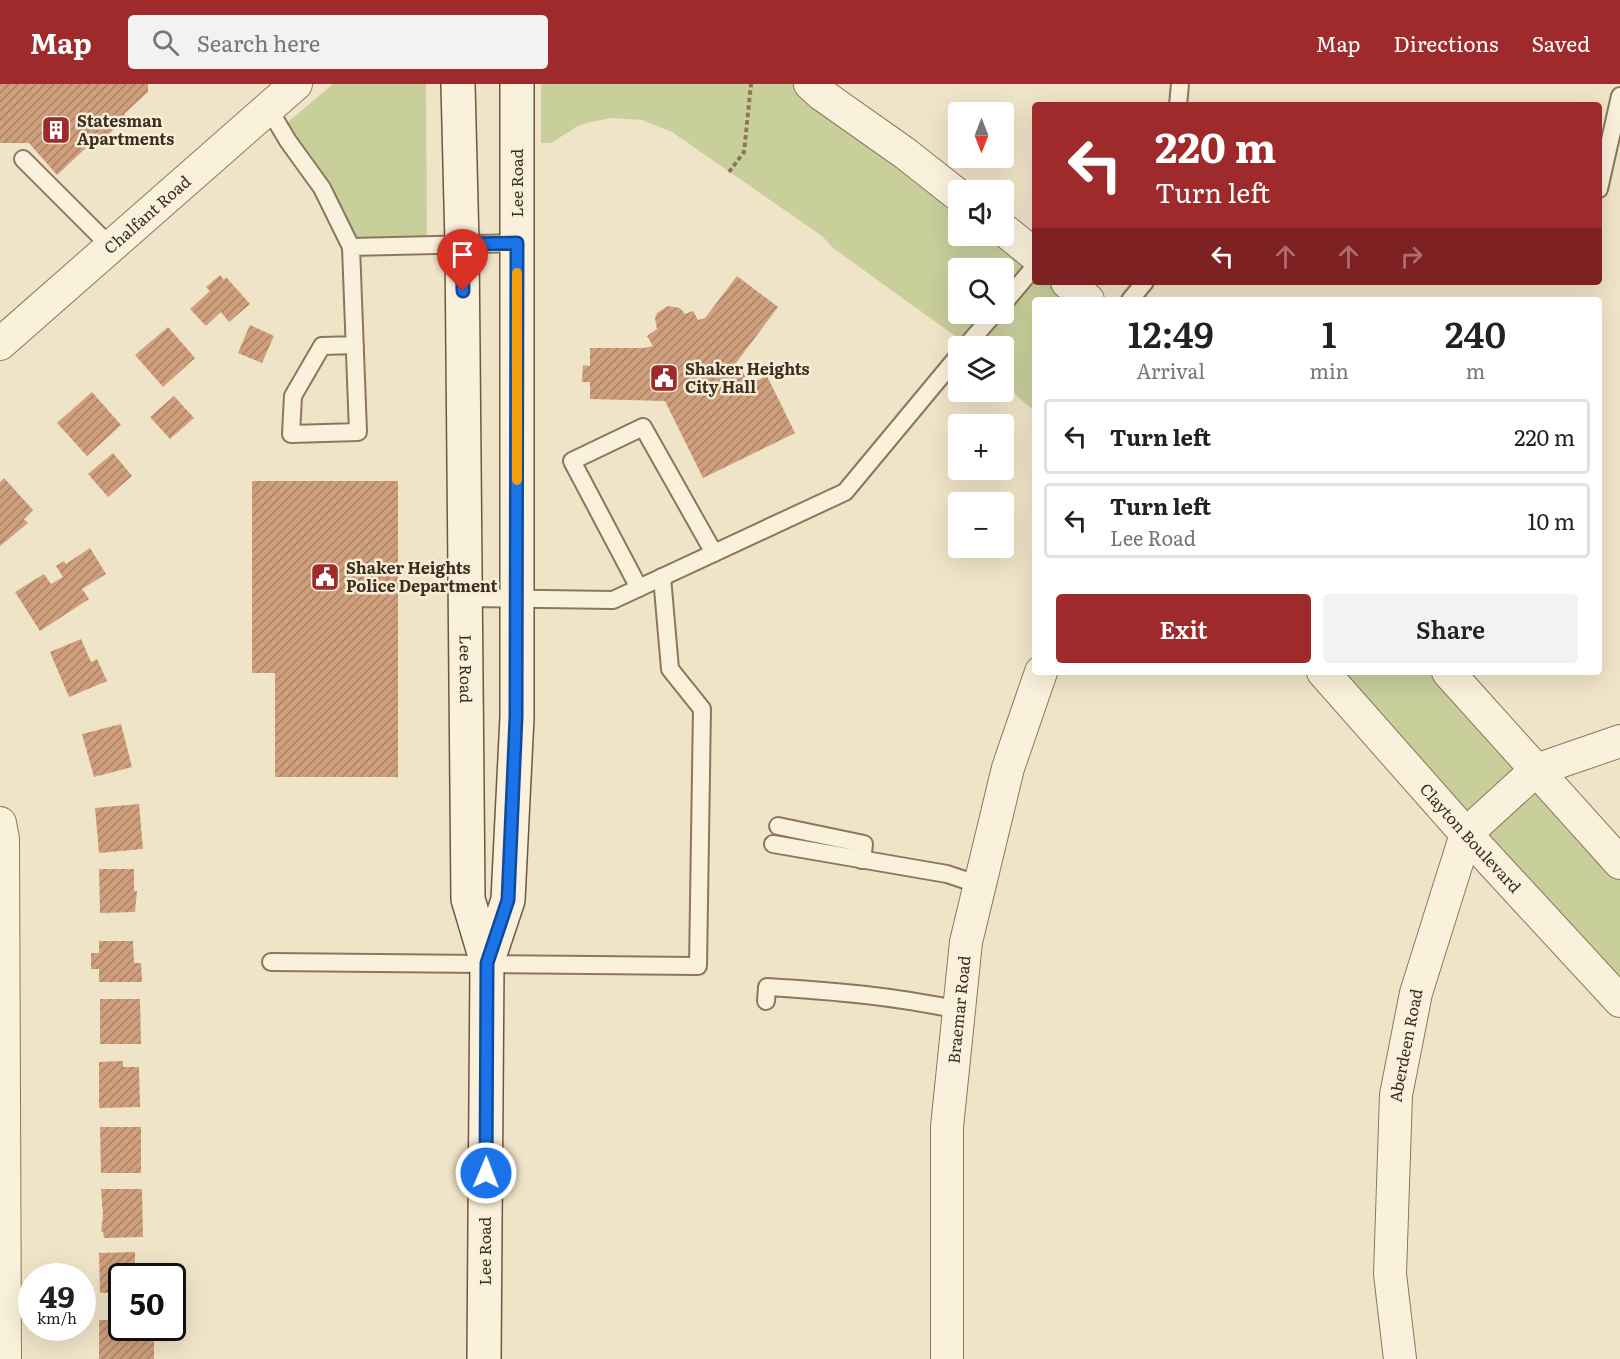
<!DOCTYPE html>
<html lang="en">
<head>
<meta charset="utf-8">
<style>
	:root { --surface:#fff; --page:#f2f2f2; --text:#222; --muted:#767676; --line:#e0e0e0; --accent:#9e2a2b }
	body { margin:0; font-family:Literata,serif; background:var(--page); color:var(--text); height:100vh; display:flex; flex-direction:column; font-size:22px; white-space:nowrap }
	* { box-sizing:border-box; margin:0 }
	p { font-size:20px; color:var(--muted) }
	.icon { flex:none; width:33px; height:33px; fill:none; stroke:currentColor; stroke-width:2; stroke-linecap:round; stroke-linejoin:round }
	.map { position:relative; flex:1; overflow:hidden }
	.side { position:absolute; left:1032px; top:213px; width:570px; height:378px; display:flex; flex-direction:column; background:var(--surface); border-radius:6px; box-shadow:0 6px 24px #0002 }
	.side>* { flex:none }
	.banner { position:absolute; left:1032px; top:18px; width:570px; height:183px; border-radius:6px; box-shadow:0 6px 24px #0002; background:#9e2a2b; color:#fff; overflow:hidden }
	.needle { width:39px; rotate:180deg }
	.tools { position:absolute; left:948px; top:18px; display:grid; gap:12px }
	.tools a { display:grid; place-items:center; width:66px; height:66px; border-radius:6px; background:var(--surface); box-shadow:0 6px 24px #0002; font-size:30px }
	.speed { position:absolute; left:18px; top:1179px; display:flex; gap:12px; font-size:30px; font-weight:700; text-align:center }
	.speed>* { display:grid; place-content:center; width:78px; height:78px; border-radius:50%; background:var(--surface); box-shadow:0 6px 24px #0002; line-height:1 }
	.speed small { font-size:15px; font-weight:400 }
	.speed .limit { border:3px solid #111; border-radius:9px; background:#fff; color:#111 }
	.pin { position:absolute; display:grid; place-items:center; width:51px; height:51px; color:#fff; margin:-62px -26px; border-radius:50% 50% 50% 0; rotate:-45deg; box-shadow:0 0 6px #0007 }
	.pin .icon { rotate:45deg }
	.me { position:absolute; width:66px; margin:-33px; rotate:1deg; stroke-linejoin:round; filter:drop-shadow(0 0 4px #0008) }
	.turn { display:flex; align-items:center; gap:21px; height:126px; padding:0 24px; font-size:27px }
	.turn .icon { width:78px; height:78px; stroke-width:2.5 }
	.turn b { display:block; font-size:42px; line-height:51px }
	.lanes { display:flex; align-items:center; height:57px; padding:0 24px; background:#0003; justify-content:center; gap:30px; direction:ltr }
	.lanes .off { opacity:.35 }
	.eta { display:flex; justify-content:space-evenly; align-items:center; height:102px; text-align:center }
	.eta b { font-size:36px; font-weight:600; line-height:42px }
	.primary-button { display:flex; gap:12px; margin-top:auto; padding:12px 24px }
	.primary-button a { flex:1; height:69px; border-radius:6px; background:var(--accent); color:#fff; font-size:24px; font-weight:600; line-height:69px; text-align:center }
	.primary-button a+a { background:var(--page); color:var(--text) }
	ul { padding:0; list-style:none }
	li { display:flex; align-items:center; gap:18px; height:75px; margin:0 12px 9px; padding:0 12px; border:3px solid var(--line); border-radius:6px }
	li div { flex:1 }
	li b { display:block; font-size:22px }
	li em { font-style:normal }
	header { display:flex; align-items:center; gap:36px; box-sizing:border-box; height:84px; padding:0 30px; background:var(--accent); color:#fff }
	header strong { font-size:28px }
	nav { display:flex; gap:33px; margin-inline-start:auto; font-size:21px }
	.search { width:420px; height:54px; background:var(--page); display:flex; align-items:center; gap:15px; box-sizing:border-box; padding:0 21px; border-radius:6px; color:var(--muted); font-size:22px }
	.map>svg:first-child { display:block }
</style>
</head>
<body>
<header>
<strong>Map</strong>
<div class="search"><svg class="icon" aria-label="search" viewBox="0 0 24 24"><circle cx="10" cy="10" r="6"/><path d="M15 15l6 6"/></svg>Search here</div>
<nav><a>Map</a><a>Directions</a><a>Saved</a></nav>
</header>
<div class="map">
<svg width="1620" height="1275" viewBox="0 0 1620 1275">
	<defs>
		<pattern id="building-hatch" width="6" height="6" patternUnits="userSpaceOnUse" patternTransform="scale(1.5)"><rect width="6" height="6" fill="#cf9f7d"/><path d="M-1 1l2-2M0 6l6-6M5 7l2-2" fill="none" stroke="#a98266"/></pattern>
	</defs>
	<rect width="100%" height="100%" fill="#f0e4c8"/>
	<g fill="#c9cf9b" fill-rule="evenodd">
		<path d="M333 0H426L427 161 351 163 281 44Z"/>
		<path d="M541 0H810L958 111V152H1004L1035 171V198H1067L1088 216H1035V327L1022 317 1004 298V262H969L833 164 822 152 672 48 642 36 611 34 591 38 578 42 551 59H541ZM958 184H1004V230H958Z"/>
		<path d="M1323 588H1448L1620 779V917Z"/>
	</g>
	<g fill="url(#building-hatch)">
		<path d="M0 0H148V8L124 30 127 33 92 66 88 62 57 91 29 59H0Z"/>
		<path d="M220 191 224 196 226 193 250 220 229 238 221 228 206 242 190 225 210 207 206 203Z"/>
		<path d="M737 192 778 223 733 283 735 286H742L747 296V301L767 292 795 349 703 394 665 317 590 315V298H582L583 281 590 282V264H644L653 262 647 252 657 245 655 234 657 229 668 222 680 224 685 230 693 227 698 236 705 234Z"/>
		<path d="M250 241 274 252 262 279 238 269Z"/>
		<path d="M168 243 195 274 163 303 135 271Z"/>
		<path d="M92 308 121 341 87 372 57 339Z"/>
		<path d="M174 312 194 334 170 355 150 333Z"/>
		<path d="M113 369 132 392 108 413 88 390Z"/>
		<path d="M4 394 33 426 24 435 28 439 0 462V398Z"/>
		<path d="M252 397H398V693H275V589H252Z"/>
		<path d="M90 464 106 490 82 505 89 515 40 547 15 508 44 490 51 500 63 493 56 482 64 477 66 480Z"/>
		<path d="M81 555 91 578 97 575 107 597 69 613 50 568Z"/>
		<path d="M121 640 132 683 94 693 82 650Z"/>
		<path d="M139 720 143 765 99 769 95 724Z"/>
		<path d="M99 785H134V807H137L135 828 100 829Z"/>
		<path d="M99 857H133L134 879H141L142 898H99V885H91V869H99Z"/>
		<path d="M100 915H140L141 960H100Z"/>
		<path d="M123 977V983H139L140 1023 99 1024V978Z"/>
		<path d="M100 1043H141V1089H101Z"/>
		<path d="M101 1105H142L143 1153 104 1154 103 1147 101 1148 103 1132Z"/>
		<path d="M135 1168V1192H122V1208L100 1209 99 1169Z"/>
		<path d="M99 1236H122V1244L154 1246V1275H99Z"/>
	</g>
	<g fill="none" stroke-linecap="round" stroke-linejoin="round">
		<g stroke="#8d765c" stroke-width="20">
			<g id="lane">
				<path d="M1178 21 1180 0"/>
				<path d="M269 25 288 57 322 104 351 163"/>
				<path d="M23 75 111 163"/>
				<path d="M1599 105 1620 12"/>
				<path d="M1130 216 1145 198"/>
				<path d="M1004 219 1035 182"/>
				<path d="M355 261 322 262 293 312 291 350 358 348 351 163 517 159"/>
				<path d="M966 262 994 230"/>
				<path d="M639 504 572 377 643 343 714 469"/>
				<path d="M466 514 613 516 845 408 958 272"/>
				<path d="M778 742 864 760 862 776"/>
				<path d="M773 760 947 790 980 801"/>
				<path d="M271 878 698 882 702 625 670 585 662 493"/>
				<path d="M766 917 767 903C834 907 893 912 959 926"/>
			</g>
		</g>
		<g stroke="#8d765c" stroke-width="34">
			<g id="street">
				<path d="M810 0 821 10 906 70 958 111"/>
				<path d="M1004 146 1035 171"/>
				<path d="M1067 198 1088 216"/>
				<path id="s1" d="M0 260 296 0"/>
				<path id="s2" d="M1323 588 1466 750 1620 917"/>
				<path d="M1448 588 1620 779"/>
				<path d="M0 739 3 755 5 1275"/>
				<path id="s3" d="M947 1275V1043L966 858 1008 684 1041 588"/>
				<path id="s4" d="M1400 1275 1390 1190 1396 1011 1416 909 1466 750 1536 686 1620 657"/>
			</g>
		</g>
		<g stroke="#6f573f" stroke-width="36">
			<g id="secondary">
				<path id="s5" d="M458 0 462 160 468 815 487 879 484 1275"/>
				<path d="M487 879 508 816 517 633V0"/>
			</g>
		</g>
		<path stroke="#8d765c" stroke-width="4" stroke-dasharray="4.5 3" stroke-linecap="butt" d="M729 88 744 68 751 0"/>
		<use href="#lane" stroke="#faf1dc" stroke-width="16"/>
		<use href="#street" stroke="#faf1dc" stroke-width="32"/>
		<use href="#secondary" stroke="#faf1dc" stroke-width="33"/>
	</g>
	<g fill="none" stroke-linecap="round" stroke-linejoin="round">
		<g stroke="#114b97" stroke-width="15">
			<path id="route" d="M463 207 462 160 517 159 516 633 508 816 487 879 486 1089"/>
		</g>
		<use href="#route" stroke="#1a73e8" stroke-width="10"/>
		<path stroke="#f59e0b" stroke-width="10" d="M517 189V396"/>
	</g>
	<defs>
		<g id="building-square" transform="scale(1.5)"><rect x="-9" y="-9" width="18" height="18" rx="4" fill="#9e2a2b" stroke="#f7eed8"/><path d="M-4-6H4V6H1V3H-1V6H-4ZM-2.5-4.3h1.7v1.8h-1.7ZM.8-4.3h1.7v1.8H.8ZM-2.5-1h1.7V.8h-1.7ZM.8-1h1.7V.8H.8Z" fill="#fff"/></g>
		<g id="civic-square" transform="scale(1.5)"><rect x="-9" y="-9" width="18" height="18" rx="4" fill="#9e2a2b" stroke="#f7eed8"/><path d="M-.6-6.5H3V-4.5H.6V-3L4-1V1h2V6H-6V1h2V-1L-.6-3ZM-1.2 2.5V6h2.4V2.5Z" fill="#fff"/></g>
	</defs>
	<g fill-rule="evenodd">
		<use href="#building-square" x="56" y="46"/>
		<use href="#civic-square" x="664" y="294"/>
		<use href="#civic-square" x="325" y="493"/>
	</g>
	<g text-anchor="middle" stroke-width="5" stroke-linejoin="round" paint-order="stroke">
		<g font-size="16" font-weight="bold" fill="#3d2e20" stroke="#f7eed8" text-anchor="start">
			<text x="77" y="43">Statesman<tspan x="77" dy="18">Apartments</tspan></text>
			<text x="685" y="291">Shaker Heights<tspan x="685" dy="18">City Hall</tspan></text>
			<text x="346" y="490">Shaker Heights<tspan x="346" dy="18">Police Department</tspan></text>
		</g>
		<g font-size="16" fill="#3d2e20" stroke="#f7eed8">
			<text transform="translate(517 99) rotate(-90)" y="6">Lee Road</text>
			<text dy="6" stroke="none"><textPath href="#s1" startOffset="196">Chalfant Road</textPath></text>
			<text dy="6" stroke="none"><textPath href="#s5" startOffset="585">Lee Road</textPath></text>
			<text dy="6" stroke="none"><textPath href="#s2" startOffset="222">Clayton Boulevard</textPath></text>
			<text dy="6" stroke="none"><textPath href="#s3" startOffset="350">Braemar Road</textPath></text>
			<text dy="6" stroke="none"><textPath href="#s4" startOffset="315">Aberdeen Road</textPath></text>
			<text transform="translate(485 1167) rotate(-90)" y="6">Lee Road</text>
		</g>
	</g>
</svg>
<div class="tools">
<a><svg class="needle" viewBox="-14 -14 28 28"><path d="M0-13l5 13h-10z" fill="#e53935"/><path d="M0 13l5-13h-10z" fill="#767676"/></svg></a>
<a><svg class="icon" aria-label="sound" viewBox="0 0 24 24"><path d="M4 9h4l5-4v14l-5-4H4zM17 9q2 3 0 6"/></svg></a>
<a><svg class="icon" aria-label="search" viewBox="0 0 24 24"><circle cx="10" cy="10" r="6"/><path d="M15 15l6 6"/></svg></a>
<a><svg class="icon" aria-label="layers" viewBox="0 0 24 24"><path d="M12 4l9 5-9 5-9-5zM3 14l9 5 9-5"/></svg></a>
<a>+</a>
<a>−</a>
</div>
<div class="speed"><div>49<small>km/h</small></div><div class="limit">50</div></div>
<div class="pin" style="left:463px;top:207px;background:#d93025"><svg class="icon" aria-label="arrive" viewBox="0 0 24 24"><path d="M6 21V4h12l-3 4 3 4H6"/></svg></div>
<svg class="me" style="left:486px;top:1089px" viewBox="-20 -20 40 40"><circle r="17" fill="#1a73e8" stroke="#fff" stroke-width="3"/><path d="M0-11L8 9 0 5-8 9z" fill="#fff"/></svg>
<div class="banner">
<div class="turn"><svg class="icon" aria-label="left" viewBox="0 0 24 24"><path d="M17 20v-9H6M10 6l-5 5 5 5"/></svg><div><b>220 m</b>Turn left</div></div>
<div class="lanes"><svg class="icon" aria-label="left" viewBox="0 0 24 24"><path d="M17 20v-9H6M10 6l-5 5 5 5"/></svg><svg class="icon off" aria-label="ahead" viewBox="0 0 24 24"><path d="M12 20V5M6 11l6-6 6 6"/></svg><svg class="icon off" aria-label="ahead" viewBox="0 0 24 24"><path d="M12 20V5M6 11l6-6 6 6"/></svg><svg class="icon off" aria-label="right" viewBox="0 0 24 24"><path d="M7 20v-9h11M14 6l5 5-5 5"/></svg></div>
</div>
<section class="side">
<div class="eta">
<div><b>12:49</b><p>Arrival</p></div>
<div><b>1</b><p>min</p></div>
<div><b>240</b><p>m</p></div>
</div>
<ul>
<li><svg class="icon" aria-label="left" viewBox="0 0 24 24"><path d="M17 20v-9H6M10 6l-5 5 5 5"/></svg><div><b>Turn left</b></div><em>220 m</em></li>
<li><svg class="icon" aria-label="left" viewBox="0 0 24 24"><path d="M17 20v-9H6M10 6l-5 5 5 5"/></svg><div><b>Turn left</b><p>Lee Road</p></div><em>10 m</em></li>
</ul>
<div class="primary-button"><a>Exit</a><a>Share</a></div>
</section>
</div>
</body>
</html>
